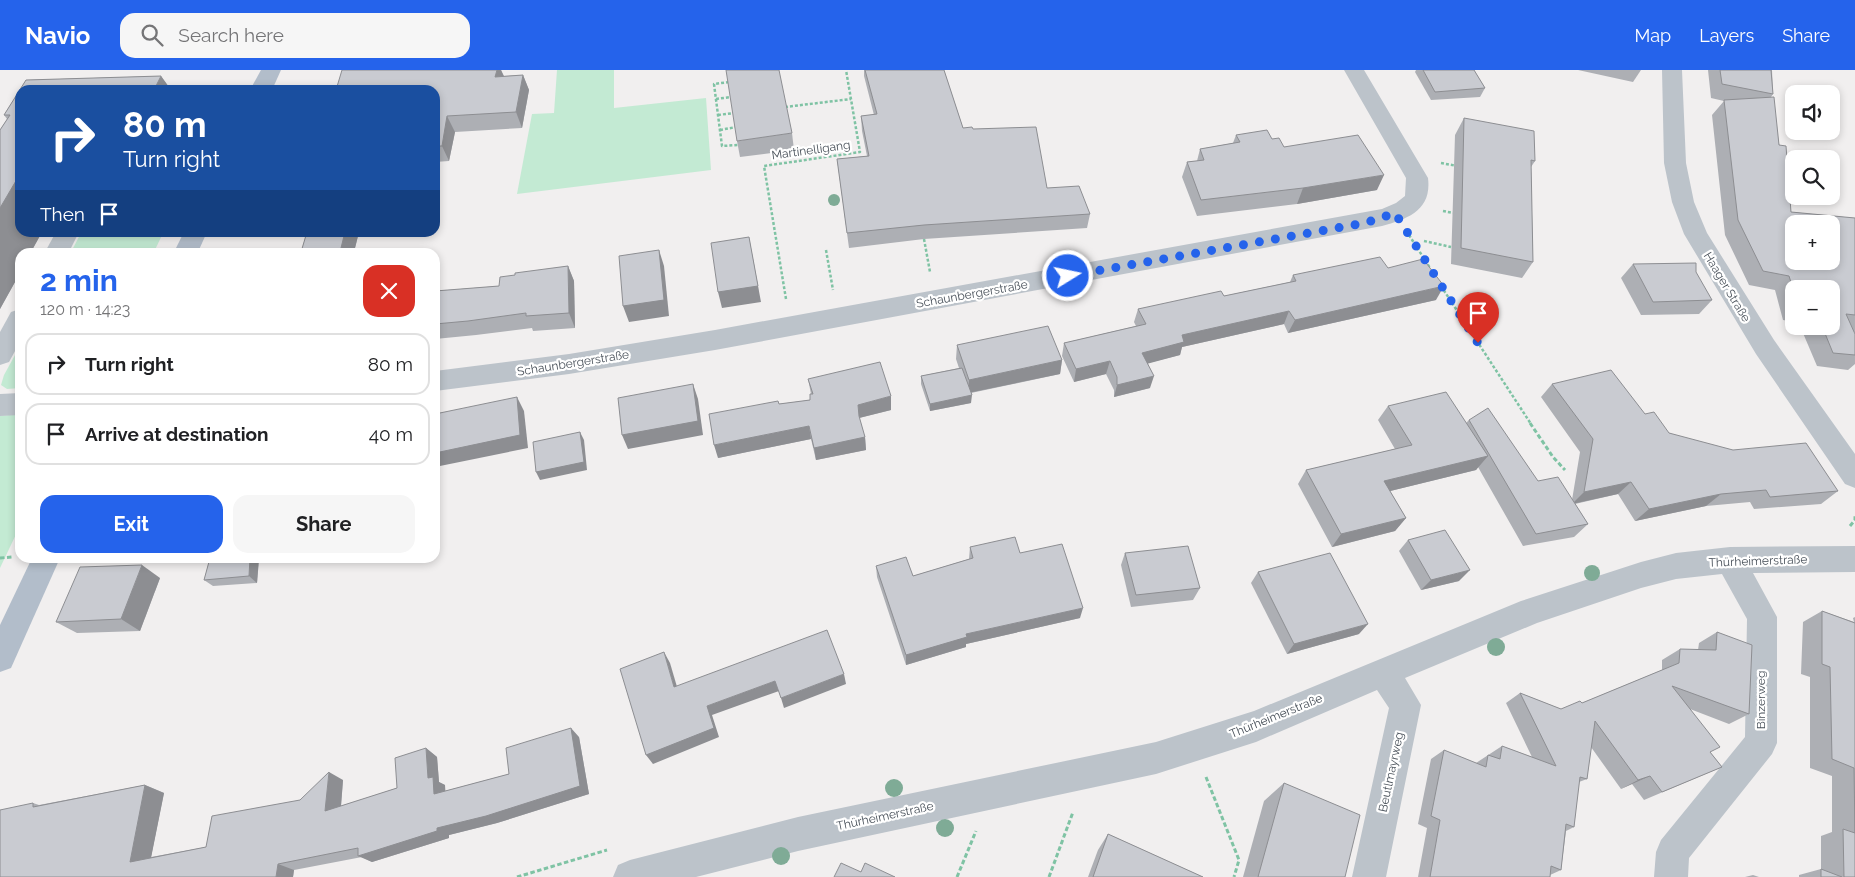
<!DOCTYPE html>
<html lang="en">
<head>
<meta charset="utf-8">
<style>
	:root { --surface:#fff; --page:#f6f6f6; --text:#202124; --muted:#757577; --line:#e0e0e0; --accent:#2563eb }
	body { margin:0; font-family:Raleway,sans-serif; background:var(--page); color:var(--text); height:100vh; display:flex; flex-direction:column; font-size:19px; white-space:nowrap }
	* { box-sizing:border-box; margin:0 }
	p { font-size:16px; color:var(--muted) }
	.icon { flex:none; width:28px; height:28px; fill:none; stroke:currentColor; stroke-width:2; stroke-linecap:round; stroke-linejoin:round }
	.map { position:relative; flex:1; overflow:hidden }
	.sheet { position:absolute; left:15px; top:178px; width:425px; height:315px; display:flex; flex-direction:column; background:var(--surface); border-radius:15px; box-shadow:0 2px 8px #0003 }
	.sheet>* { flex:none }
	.guide { position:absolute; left:15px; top:15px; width:425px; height:152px; border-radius:15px; box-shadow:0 2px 8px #0003; background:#1a4fa0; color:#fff; overflow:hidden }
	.fabs { position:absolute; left:1785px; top:15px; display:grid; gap:10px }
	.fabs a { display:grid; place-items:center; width:55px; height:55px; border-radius:10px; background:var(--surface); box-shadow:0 2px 8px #0003; font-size:25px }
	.pin { position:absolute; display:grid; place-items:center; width:42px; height:42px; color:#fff; margin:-51px -21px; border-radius:50% 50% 50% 0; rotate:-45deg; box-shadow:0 0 5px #0007 }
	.pin .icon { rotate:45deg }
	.me { position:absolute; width:55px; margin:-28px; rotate:80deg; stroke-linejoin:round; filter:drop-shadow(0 0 4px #0008) }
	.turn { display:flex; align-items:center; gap:18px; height:105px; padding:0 25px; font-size:22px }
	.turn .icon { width:65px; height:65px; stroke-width:2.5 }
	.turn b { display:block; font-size:35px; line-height:42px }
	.then { display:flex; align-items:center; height:48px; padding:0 25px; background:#0003; gap:10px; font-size:19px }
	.round { display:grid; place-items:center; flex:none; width:52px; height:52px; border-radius:15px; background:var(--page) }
	.summary { display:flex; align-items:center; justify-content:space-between; height:85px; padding:0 25px }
	h1 { font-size:30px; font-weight:700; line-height:38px; color:var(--accent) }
	.button { display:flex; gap:10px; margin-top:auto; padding:10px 25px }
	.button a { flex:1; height:58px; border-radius:15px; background:var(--accent); color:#fff; font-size:20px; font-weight:700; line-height:58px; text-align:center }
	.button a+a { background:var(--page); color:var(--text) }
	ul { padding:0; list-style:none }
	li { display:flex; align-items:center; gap:15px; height:62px; margin:0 10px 8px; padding:0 15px; border:2px solid var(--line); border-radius:15px }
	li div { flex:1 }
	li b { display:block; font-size:19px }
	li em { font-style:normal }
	header { display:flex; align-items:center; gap:30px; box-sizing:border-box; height:70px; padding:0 25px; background:var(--accent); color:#fff }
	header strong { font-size:24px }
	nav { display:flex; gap:28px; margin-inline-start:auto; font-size:18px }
	.search { width:350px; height:45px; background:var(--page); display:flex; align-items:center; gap:12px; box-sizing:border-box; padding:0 18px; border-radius:15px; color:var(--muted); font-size:19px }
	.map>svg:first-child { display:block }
</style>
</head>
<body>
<header>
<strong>Navio</strong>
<div class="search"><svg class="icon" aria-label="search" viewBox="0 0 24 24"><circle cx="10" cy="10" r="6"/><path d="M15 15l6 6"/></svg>Search here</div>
<nav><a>Map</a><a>Layers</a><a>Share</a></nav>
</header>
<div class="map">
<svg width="1855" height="807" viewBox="0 0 1855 807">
	<rect width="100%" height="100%" fill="#f1efef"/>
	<g fill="#c3ead3">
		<path d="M557 0H614V38L706 28 711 100 517 124 532 44 554 43Z"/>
		<path d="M81 163 82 162 163 163 154 182H71Z"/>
		<path d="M20 276V318L7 319 1 315 4 305Z"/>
		<path d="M20 344V456L0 498V346Z"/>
	</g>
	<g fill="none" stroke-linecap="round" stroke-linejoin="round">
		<g stroke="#7fc3a4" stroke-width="2.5" stroke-dasharray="3 2" stroke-linecap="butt">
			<path d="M729 12 714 14 722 76 738 75"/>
			<path d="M716 29 731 27"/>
			<path d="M785 37 851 29"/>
			<path d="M718 45 734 43"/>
			<path d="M720 60 736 57"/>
			<path d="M1441 93 1457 96"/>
			<path d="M1443 141 1453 143"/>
			<path d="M1409 165 1430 198"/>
			<path d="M924 169 930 202"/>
			<path d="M1424 171 1451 177"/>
			<path d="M826 180 833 220"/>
			<path d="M1441 216 1531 354"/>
			<path d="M786 229 764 96 860 82 846 0"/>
		</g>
		<g stroke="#7fc3a4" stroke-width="3" stroke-dasharray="4.5 2.5" stroke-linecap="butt">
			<path d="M1530 353 1553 387 1565 400"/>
			<path d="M1850 456 1855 450V446"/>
			<path d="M0 488 12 487"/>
			<path d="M1206 707 1239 790 1234 807"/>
			<path d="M517 807 607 780"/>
			<path d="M957 807 976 761"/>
			<path d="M1049 807 1073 742"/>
		</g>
		<g fill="#bcc3ca" fill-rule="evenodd">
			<path d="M1344 0H1364L1428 108C1432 140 1408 149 1382 156L715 280 569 304 435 321V301L569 284 715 260 1382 139 1396 133 1405 126 1406 108Z"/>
			<path d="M1662 0H1682L1686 93 1694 132 1707 163 1774 270 1855 384V418L1845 414 1756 284 1684 164 1672 132 1664 93Z"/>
			<path d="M56 162H79L69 182H45Z"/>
			<path d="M20 239V272L9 292 0 295V262L11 242Z"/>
			<path d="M20 323V345L0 346V324Z"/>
			<path d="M1855 476V502L1753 503 1777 547V673L1772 684 1689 788 1688 807H1654L1656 782 1661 770 1745 667 1747 549 1722 504 1676 509 1641 518 1537 553 1405 608 1421 635 1386 807H1352L1389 638 1377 620 1256 672 1156 704 798 781 696 807H613L618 795 630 790 798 747 1156 672 1254 641 1521 531 1641 492 1676 483 1730 477Z"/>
		</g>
		<g fill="#b2bdca" fill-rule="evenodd">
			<path d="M261 0H281L272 20H250Z"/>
			<path d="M184 162H207L198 182H174Z"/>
			<path d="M32 488H60L11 598 0 602V555Z"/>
		</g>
	</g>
	<g fill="#7fab96">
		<circle cx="834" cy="130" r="6"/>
		<circle cx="1592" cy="503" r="8"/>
		<circle cx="1496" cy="577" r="9"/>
		<circle cx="894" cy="718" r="9"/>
		<circle cx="945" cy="758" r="9"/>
		<circle cx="781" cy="786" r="9"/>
	</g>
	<g fill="#adafb4">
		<path d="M342 0H501L504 6 523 5 529 20 522 58 455 62 449 91 435 92V20Z"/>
		<path d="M864 0H944L963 58 973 59 1047 118 1090 144 1087 158 924 169 849 178 837 89 867 86 862 61 861 46 874 45 864 6Z"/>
		<path d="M1416 0H1474L1485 18 1480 27 1431 30 1415 2Z"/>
		<path d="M1578 0H1641L1633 12Z"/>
		<path d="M1708 0H1772L1773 24 1771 27 1791 142 1855 148V262H1854L1855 264V294L1848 300 1817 296 1800 256H1831L1794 219V252L1783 250 1775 220 1749 215 1725 165 1712 45 1724 31 1711 28Z"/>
		<path d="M161 6 171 20H20V162H42L31 182H20V203L0 239V60L7 49 4 45 26 10Z"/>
		<path d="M1464 48 1535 91 1531 97 1533 192 1522 208 1451 194 1455 65Z"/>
		<path d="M792 63 794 80 740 87 737 71Z"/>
		<path d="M1236 65 1272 69 1284 77 1377 120 1297 134 1197 146 1182 107 1187 92 1197 91 1200 79 1233 73Z"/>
		<path d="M307 162H400V164L358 166 354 182H301Z"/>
		<path d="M1633 194 1712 230 1699 244 1641 245 1621 208Z"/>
		<path d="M568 196 574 211 575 258 533 261 532 258 476 265 435 269V221L499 216 515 205Z"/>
		<path d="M1388 198 1436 230 1288 263 1284 254 1182 277 1180 285 1148 293 1150 318 1114 327V320L1106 304 1074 312 1062 286 1064 273 1136 256 1134 252 1138 239 1224 226 1290 212 1293 205Z"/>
		<path d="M957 275 1062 290 1060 304 971 323V333L930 341 921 314V306L959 298 956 289Z"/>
		<path d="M808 309 891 340 859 348 865 367 866 380 816 390 811 369 718 388 779 334 810 330 811 324Z"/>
		<path d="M1552 314 1645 344 1669 363 1838 421 1821 434 1754 439 1750 432 1706 436 1635 451 1618 424 1575 434 1588 454 1574 467 1523 476 1478 397 1476 400 1390 421 1406 448 1395 461 1332 477 1298 414 1306 400 1395 379 1378 350 1388 336 1466 353 1469 350 1538 411 1572 430 1580 382 1541 327Z"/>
		<path d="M1408 470 1459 511 1421 520 1399 481Z"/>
		<path d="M970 477 1020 483 1080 548 966 574V577L906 595 877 507 876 496 913 506 969 489Z"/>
		<path d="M1125 483 1200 518 1193 530 1131 537 1121 495Z"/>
		<path d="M210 488H259L257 513 213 516 204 510Z"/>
		<path d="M1258 502 1359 564 1287 584 1251 513Z"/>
		<path d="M160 508 140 561 77 563 56 552Z"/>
		<path d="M1822 541 1854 552 1853 548 1855 547V807H1799V805L1821 799V766L1832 762V706L1810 698V607L1801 604 1803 552Z"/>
		<path d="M1717 562 1749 644 1729 654 1690 639 1710 682 1722 697 1644 730 1632 714 1621 719 1591 677 1587 709 1579 712 1574 757 1566 761 1561 800 1550 805V807H1418L1427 758 1418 754 1431 689 1444 680 1476 693 1502 676 1532 687 1506 633 1520 623 1561 639 1582 633 1662 600V590L1680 579 1698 580 1699 573Z"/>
		<path d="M579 667 589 724 497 753 449 765V768L372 792 362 787 294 800 293 807H0L33 733 39 735 145 715 164 723 151 787 206 777 300 730 343 710 341 736 397 718 426 678 437 687 439 712 445 715V721L509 704Z"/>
		<path d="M1284 713 1345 807H1243L1264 731Z"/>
		<path d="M1108 764 1203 807H1088L1098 780Z"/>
		<path d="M1753 805 1759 807H1745Z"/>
	</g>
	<g fill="#8d8e92">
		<path d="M497 0H501L505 9 495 7Z"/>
		<path d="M523 5 529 20 522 58 516 42Z"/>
		<path d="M161 6 171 20H154Z"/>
		<path d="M447 46 455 62 449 91 442 76Z"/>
		<path d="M20 104V162H42L31 182H20V203L0 239V138Z"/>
		<path d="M1384 105 1377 120 1297 134 1303 118Z"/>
		<path d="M345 162H355L358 166 354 182H340Z"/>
		<path d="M749 167 761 232 722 238 718 222Z"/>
		<path d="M659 180 664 196 669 246 629 252 623 236Z"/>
		<path d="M568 196 574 211 575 258 569 243Z"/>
		<path d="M1444 216 1436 230 1288 263 1295 250Z"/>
		<path d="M1289 241 1284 254 1182 277 1180 285 1139 296 1142 283 1182 265Z"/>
		<path d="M1062 290 1060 304 968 323 969 310Z"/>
		<path d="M1110 291 1106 304 1074 312 1076 299Z"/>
		<path d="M1154 306 1150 318 1114 327 1117 315Z"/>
		<path d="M693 314 698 329 703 365 628 379 622 365Z"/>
		<path d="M972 325 971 333 930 341V334Z"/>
		<path d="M891 326V340L859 348 858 335Z"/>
		<path d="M517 327 524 341 528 378 435 397V383Z"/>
		<path d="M809 356 811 369 718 388 714 375Z"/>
		<path d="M580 362 584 370 587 400 540 410 536 402Z"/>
		<path d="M865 367 866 380 816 390 814 378Z"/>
		<path d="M1488 386 1476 400 1374 425 1384 411Z"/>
		<path d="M1631 412 1618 424 1572 434 1584 422Z"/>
		<path d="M1721 424 1706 436 1635 451 1649 439Z"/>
		<path d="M1406 448 1395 461 1332 477 1341 464Z"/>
		<path d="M250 488H259L257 513 249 506Z"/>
		<path d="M142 495 160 508 140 561 121 549Z"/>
		<path d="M1470 500 1459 511 1421 520 1431 510Z"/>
		<path d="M1083 538 1080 548 966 574V577L906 595V585L966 564Z"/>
		<path d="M1368 554 1359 564 1287 584 1294 574Z"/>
		<path d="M664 582 670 593 680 627 674 617Z"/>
		<path d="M844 604 846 614 784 638 781 628Z"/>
		<path d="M775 611 779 621 712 645 719 667 653 694 646 685 707 636Z"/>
		<path d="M571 658 579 667 589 724 497 753 449 765V768L372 792 358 786 437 758Z"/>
		<path d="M426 678 437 687 439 712 445 715 446 731 434 724 428 708Z"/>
		<path d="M329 702 343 710 340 748 325 741Z"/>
		<path d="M1650 706 1632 714 1621 719 1638 710Z"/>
		<path d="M145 715 164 723 149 798 130 792Z"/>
		<path d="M278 794 294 800 293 807H276Z"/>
	</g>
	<g fill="#c9cbd1" stroke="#8d8e92" fill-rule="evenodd">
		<path d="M342 0H497L495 7 523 5 516 42 447 46 442 76H435V20H336Z"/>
		<path d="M726 0H779L792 63 737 71Z"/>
		<path d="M865 0H944L963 58 972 57 973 59 1036 57 1047 118 1079 116 1090 144 924 155 847 163 837 89 869 86 861 46 877 44Z"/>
		<path d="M1423 0H1474L1485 18 1435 22Z"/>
		<path d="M1720 0H1771L1773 24 1722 14Z"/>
		<path d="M161 6 154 20H20V104L0 138V60L10 45H4L26 10Z"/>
		<path d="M1774 27 1779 75 1786 76 1791 142 1855 148V245L1846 244 1855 264V285L1833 283 1822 256H1831V219H1794V222L1789 206 1763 201 1738 150 1724 30ZM1794 154H1831V191H1794Z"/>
		<path d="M1464 48 1534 61 1535 91 1531 90 1533 192 1461 178Z"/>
		<path d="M1267 60 1272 69 1279 68 1284 77 1358 65 1384 105 1303 118 1201 130 1187 92 1204 90 1200 79 1240 72 1236 65Z"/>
		<path d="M307 162H345L340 182H301Z"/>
		<path d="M749 167 758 216 718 222 711 173Z"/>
		<path d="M659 180 664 230 623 236 619 186Z"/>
		<path d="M1380 187 1388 198 1423 189 1444 216 1295 250 1289 241 1182 265 1184 272 1142 283 1154 306 1117 315V307L1110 291 1076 299 1064 273 1146 254 1138 239 1221 221 1224 226 1296 211 1293 205Z"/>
		<path d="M1696 193V202L1712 230 1653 232 1633 194Z"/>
		<path d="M568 196 569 243 526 246V243L468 251 435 254V221L499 216 500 207 515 205V203Z"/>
		<path d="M1048 256 1062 290 969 310 957 275Z"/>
		<path d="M880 292 891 326 858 335 859 346 865 367 814 378 809 356 714 375 709 344 778 331 779 334 810 330V324H813L808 309Z"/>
		<path d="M962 298 972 325 930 334 921 306Z"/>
		<path d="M1611 300 1645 344 1654 342 1669 363 1733 380 1806 373 1838 421 1770 427 1766 420 1721 424 1649 439 1631 412 1584 422 1593 369 1552 314Z"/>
		<path d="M693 314 698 351 622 365 618 328Z"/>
		<path d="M1446 322 1488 386 1384 411 1406 448 1341 464 1306 400 1412 375 1388 336Z"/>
		<path d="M517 327 520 365 435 383V344Z"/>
		<path d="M1488 338 1538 411 1558 407 1588 454 1536 464 1469 350Z"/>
		<path d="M580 362 584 392 536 402 533 372Z"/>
		<path d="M1445 460 1470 500 1431 510 1408 470Z"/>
		<path d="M1015 467 1020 483 1062 474 1083 538 966 564 967 567 906 585 876 496 906 487 913 506 973 488 970 477Z"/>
		<path d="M1188 476 1200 518 1136 525 1125 483Z"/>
		<path d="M1330 483 1368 554 1294 574 1258 502Z"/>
		<path d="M210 488H250L249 506 204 510Z"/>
		<path d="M142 495 121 549 56 552 80 497Z"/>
		<path d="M1822 541 1855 553V807H1844L1843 759 1855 763 1854 698 1832 689 1830 597 1822 594Z"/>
		<path d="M827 560 844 604 781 628 775 611 707 636 714 658 646 685 620 599 664 582 674 617Z"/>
		<path d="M1717 562 1752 575 1749 644 1672 616 1720 677 1710 682 1722 697 1662 722 1650 706 1638 710 1595 651 1587 709 1580 707 1574 757 1566 754 1561 800 1551 796 1550 807H1430L1440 750 1431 746 1444 680 1486 697 1488 685 1500 689 1502 676 1556 696 1520 623 1561 639 1580 631 1582 633 1679 593 1680 579 1716 580Z"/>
		<path d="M571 658 580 716 486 746 437 758V761L358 786V778L278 794 276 807H0V740L33 733V737L145 715 130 792 206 777 212 746 300 730 329 702 325 741 397 718 395 688 426 678 428 708 433 707 434 724 509 704 506 678Z"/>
		<path d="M1284 713 1360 745 1345 807H1258Z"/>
		<path d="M1108 764 1203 807H1093Z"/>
		<path d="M841 793 861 802 865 793 895 807H834Z"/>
		<path d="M1821 799 1842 807H1821Z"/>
	</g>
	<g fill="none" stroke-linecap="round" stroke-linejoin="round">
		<path stroke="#2563eb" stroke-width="9" stroke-dasharray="0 16.2" d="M1068 206 1365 153 1395 143 1478 273"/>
	</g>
	<g text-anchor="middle" stroke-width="4.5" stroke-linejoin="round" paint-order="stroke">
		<g font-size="12" fill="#49515a" stroke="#fff">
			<text transform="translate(811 80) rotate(-8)" y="4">Martinelligang</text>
			<text transform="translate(1727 217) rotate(59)" y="4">Haager Straße</text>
			<text transform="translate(972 224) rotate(-10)" y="4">Schaunbergerstraße</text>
			<text transform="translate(573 293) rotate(-9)" y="4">Schaunbergerstraße</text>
			<text transform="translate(1758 491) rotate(-2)" y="4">Thürheimerstraße</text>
			<text transform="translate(1761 630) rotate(-90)" y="4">Binzerweg</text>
			<text transform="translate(1276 646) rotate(-22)" y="4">Thürheimerstraße</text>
			<text transform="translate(1391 702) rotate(-78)" y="4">Beutlmayrweg</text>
			<text transform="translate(885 746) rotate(-12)" y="4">Thürheimerstraße</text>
		</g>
	</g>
</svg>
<div class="fabs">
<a><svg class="icon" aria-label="sound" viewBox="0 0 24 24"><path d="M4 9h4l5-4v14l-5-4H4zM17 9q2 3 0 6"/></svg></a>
<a><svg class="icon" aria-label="search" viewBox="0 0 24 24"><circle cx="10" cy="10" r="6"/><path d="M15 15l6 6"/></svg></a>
<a>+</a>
<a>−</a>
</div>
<div class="pin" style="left:1478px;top:273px;background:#d93025"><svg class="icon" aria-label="arrive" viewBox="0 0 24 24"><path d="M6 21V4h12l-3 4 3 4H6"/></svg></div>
<svg class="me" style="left:1068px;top:206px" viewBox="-20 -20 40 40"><circle r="17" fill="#2563eb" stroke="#fff" stroke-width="3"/><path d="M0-11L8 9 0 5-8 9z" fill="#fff"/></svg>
<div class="guide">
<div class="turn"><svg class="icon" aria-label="right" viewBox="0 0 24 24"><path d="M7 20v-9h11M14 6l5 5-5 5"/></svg><div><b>80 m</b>Turn right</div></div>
<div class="then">Then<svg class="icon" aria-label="arrive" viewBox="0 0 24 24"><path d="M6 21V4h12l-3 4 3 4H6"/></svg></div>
</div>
<section class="sheet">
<div class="summary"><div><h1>2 min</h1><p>120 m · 14:23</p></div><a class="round" style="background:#d93025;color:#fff"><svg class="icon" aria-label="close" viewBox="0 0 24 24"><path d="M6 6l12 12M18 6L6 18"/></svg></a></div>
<ul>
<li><svg class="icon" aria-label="right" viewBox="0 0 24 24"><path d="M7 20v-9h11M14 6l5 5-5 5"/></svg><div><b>Turn right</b></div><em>80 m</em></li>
<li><svg class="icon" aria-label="arrive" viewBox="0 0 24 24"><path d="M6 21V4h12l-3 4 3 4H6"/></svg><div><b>Arrive at destination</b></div><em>40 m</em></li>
</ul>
<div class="button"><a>Exit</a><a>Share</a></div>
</section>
</div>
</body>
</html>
